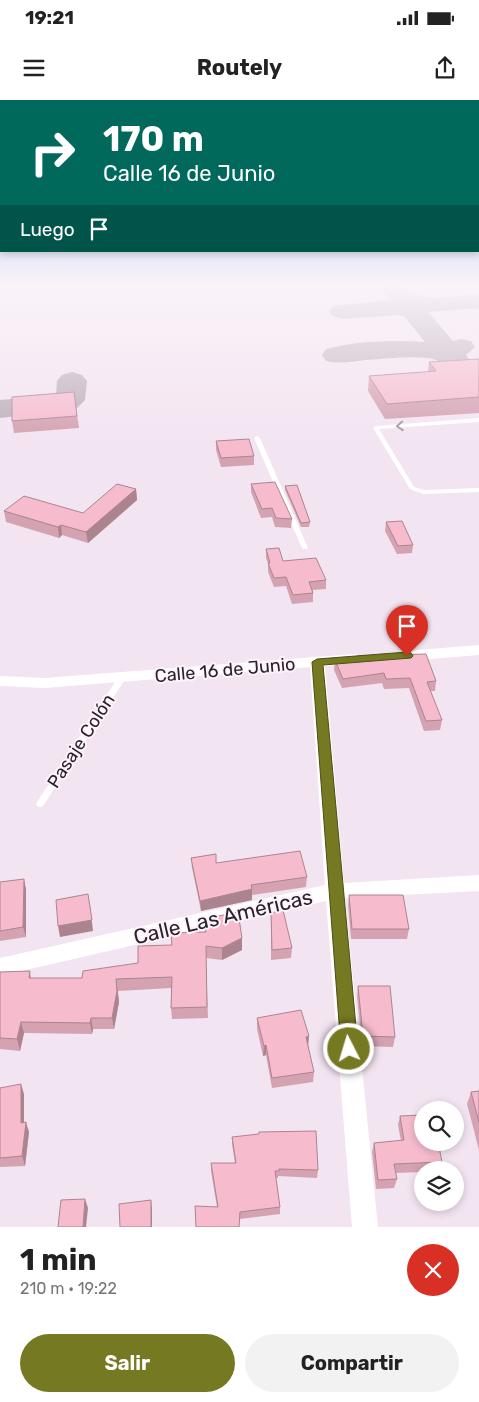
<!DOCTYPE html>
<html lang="es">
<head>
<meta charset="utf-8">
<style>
	:root { --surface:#fff; --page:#f2f2f2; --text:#222; --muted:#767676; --accent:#757921 }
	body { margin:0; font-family:Rubik,sans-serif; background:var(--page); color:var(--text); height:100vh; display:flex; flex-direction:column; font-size:19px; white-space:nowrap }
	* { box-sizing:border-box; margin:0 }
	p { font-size:16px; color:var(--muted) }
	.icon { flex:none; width:28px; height:28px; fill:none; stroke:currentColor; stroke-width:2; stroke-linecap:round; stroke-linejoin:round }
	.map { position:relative; height:1127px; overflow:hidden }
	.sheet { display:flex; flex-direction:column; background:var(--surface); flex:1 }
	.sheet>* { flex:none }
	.top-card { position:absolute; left:0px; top:0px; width:480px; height:152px; box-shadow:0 2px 8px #0003; background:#00695c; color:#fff; overflow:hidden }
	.fabs { position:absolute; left:414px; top:1001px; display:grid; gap:10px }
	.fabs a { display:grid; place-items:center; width:50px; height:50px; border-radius:50%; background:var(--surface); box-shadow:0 2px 8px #0003; font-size:25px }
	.pin { position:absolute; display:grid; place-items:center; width:42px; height:42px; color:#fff; margin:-51px -21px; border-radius:50% 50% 50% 0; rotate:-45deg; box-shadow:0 0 5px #0007 }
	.pin .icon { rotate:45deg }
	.me { position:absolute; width:55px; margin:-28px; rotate:355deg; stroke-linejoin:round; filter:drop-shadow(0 0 4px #0008) }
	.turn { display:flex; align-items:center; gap:18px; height:105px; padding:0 20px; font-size:22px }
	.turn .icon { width:65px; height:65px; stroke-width:2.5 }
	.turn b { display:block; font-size:35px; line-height:42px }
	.then { display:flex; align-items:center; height:48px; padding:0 20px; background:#0003; gap:10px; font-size:19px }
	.round { display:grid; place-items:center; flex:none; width:52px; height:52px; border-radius:26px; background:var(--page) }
	.summary { display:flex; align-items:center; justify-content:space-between; height:85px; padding:0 20px }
	h1 { font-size:30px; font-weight:700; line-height:38px }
	.cta { display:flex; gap:10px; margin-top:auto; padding:10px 20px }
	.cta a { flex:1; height:58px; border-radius:30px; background:var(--accent); color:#fff; font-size:20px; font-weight:700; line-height:58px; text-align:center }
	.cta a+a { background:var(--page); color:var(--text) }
	.status { display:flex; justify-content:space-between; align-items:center; height:35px; padding:0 25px; background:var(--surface); direction:ltr }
	.status svg { height:14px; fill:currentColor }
	header { display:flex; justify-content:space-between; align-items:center; height:65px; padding:0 20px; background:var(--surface); font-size:22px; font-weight:700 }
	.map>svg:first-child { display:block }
</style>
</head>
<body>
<div class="status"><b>19:21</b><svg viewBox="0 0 49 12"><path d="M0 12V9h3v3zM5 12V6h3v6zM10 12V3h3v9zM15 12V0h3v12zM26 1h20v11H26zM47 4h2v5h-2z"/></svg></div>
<header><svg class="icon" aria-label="menu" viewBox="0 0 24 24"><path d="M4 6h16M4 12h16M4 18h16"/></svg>Routely<svg class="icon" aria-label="share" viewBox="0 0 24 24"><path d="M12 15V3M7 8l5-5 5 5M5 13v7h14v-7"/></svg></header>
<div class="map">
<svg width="479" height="1127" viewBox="0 0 479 1127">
	<rect width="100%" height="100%" fill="#f3e4f1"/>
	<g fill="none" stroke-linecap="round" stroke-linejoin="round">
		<g fill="#bcafba" fill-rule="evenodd">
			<path d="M381 185H405C412 205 460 195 479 194V208L428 212 453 241 461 239 471 241 475 247 466 255 474 265 470 271C446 277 449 261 428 258 407 256 386 259 365 260 352 262 339 264 326 261L322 255 326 249C357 241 393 240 425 242L404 216 397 215 342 219 333 216 329 211 333 206 390 200 380 187Z"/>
			<path d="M72 272 82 275 87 281 85 300 76 309 0 318V300L56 295 57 281 62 275Z"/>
		</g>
		<g fill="#fff" fill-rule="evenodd">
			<path d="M479 318V322L379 329 414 387 424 390 479 388V392L423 394 410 389 373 328 376 326Z"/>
			<path d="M257 336 260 338 308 448 307 449H303L302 448 254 338Z"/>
			<path d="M119 576H122L126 578 43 706 40 707 37 706 36 704 37 702Z"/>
		</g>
		<g fill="#fff" fill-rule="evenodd">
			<path d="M479 545V555L406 561 401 559 399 556 401 553 406 551Z"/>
			<path d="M355 554 360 556 362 559 360 562 325 566 344 783 479 775V791L345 798 378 1127H352L326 801 0 876V858L325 785 310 567 44 588 0 586V576L44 578Z"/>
		</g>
	</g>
	<g fill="#d4a2b1">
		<path d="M479 259V313L385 319 368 291 369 276 428 272 429 262Z"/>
		<path d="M74 292 79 328 14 333 12 321Z"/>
		<path d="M216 341 254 356V365L221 367 216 350Z"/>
		<path d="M251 384 292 419 291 428 275 427 272 417 261 418 251 392Z"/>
		<path d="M285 386 310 422 309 427H301L285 390Z"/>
		<path d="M136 389 137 400 88 443 62 435 59 438 6 422 4 411 83 413Z"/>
		<path d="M386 422 413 445 412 453 397 454 385 431Z"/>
		<path d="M266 449 283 461 326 480V489L312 490 313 493V502L292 504 286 486 274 487 268 472V463L266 458Z"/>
		<path d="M335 560 436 581 435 591H430L442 620 440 630 424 631 409 588 384 589 382 583 342 588 334 570Z"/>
		<path d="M216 754V763L307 777 306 787 252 795V800L201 811 192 768 191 758Z"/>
		<path d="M0 782 26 789V837L0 841Z"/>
		<path d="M349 795 409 829 407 839H351L348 805Z"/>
		<path d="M271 813 292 848 291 858 271 860Z"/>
		<path d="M204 819 242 838V850L222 860 206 858 208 918 172 919 171 908V888L118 891 119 902 114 929H93L92 934 24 933 20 951 0 949V872L30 871 31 878H82L138 863 172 845 205 832Z"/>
		<path d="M358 886 395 937 393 947 362 946 357 896Z"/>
		<path d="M257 918 309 936 308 946 314 972 313 982 272 988 266 955 263 956 257 929Z"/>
		<path d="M0 988 24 994V1022L29 1032 25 1066 0 1067Z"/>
		<path d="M479 991V1050L467 1004 471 992Z"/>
		<path d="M400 1016 442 1062 439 1070H422V1072L395 1073 397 1079 394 1088 376 1089 372 1052 374 1043 401 1041 398 1025Z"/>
		<path d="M232 1037 318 1070 317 1078 278 1076V1078H276L280 1107V1114L240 1119 217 1107 211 1071V1063H235L232 1044Z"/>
	</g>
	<g fill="#ac8490">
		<path d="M136 389 137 400 88 443 86 432Z"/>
		<path d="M61 425 62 435 59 438 58 427Z"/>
		<path d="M24 779 26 789V837L23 827Z"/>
		<path d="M252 789V800L201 811 200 801Z"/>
		<path d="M90 805 93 831 60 837 58 826Z"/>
		<path d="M242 838V850L222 860V848Z"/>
		<path d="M116 879 119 902 114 929 112 918Z"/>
		<path d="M91 918 93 929 92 934 90 923Z"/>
		<path d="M21 922 24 933 20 951 17 939Z"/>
		<path d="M309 936 308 946 306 937Z"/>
		<path d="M266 945V955L263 956 264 946Z"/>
		<path d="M21 984 24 994V1032L21 1023Z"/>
		<path d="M26 1022 29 1032 25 1066 22 1056Z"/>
		<path d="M85 1099 88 1108 86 1127H83Z"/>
		<path d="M151 1100 152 1109V1127H151Z"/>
	</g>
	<g fill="#f6bcce" stroke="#ac8490">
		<path d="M479 259V297L387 304 369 276 436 271 429 262Z"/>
		<path d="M74 292 77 316 12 321V297Z"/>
		<path d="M249 339 254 356 221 358 216 341Z"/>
		<path d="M275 382 292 419 276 418 272 408 262 409 251 384Z"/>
		<path d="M117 384 136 389 86 432 61 425 58 427 4 411 24 396 83 413Z"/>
		<path d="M297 385 310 422 301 423 285 386Z"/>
		<path d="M402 421 413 445 398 446 386 422Z"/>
		<path d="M279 448 283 461 316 458 326 480 309 482 313 493 293 495 286 477 274 478 268 463H270L266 449Z"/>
		<path d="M426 554 436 581 427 582 442 620 426 621 410 578 386 579 384 573 343 579 335 560 361 556Z"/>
		<path d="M300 751 307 777 251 785 252 789 200 801 191 758 216 754V763Z"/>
		<path d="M24 779 23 827 0 831V782Z"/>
		<path d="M88 794 92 820 58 826 56 800Z"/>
		<path d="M349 795H403L409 829H352Z"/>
		<path d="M283 810 292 848 272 850 271 813Z"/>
		<path d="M238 812 242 838 222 848 206 846 207 907 171 908 172 877 116 879 117 891 112 918H91L90 923 21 922 17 939 0 938V872L30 871 29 878H82L83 871 138 863V846L172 845 171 833 206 832 204 819Z"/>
		<path d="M358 886H390L395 937 363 936Z"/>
		<path d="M301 910 309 936 306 937 314 972 272 978 266 945 264 946 257 918Z"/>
		<path d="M21 984V1023L26 1022 22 1056 0 1058V988Z"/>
		<path d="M479 991V1022L471 992Z"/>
		<path d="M422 1015V1042H438L442 1062 394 1064 397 1079 378 1080 374 1043 404 1040 400 1016Z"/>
		<path d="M316 1031 318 1070 279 1069V1071H275L280 1107 240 1112 239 1127H196L195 1106 218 1107 211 1063H236L232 1037 259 1034V1032Z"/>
		<path d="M85 1099 83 1127H58L61 1100Z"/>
		<path d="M151 1100V1127H120L119 1104Z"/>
	</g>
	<defs><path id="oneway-chevron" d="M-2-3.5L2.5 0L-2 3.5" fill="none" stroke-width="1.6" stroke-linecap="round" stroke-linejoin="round" transform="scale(1.25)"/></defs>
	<use stroke="#9e9c9e" href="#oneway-chevron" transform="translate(400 326) rotate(176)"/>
	<linearGradient id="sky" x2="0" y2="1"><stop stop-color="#91b7e9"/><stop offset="0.54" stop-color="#faf3f9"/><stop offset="1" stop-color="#faf3f9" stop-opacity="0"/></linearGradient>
	<rect width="479" height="343" fill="url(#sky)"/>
	<path fill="#757921" stroke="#4c4f15" d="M407 552 411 553 413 556 411 558 323 565 358 949 355 955 349 957 343 955 341 949 312 562 317 559Z"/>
	<g text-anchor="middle" stroke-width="4" stroke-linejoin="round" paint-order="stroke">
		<g font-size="18" fill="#282328" stroke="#fef2fd">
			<text transform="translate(225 570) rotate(-5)" y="6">Calle 16 de Junio</text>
			<text transform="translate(81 641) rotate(-57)" y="6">Pasaje Colón</text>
		</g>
		<g font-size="21" fill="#282328" stroke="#fef2fd">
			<text transform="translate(223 817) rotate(-13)" y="7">Calle Las Américas</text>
		</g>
	</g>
</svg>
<div class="fabs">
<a><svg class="icon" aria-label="search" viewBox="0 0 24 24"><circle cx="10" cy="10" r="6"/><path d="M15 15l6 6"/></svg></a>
<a><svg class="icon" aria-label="layers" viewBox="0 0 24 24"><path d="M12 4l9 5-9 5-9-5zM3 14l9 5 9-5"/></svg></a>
</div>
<div class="pin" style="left:407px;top:556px;background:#d93025"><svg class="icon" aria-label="arrive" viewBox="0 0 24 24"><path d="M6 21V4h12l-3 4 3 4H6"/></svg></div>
<svg class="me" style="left:349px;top:949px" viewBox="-20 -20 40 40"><circle r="17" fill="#757921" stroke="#fff" stroke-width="3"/><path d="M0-11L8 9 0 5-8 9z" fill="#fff"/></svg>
<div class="top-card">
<div class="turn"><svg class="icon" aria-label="right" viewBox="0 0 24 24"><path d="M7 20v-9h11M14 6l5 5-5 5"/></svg><div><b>170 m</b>Calle 16 de Junio</div></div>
<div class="then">Luego<svg class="icon" aria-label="arrive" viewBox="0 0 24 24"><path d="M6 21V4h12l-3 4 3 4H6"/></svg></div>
</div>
</div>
<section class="sheet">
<div class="summary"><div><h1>1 min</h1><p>210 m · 19:22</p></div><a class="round" style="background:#d93025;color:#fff"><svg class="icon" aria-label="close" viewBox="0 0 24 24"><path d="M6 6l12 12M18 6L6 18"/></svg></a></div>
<div class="cta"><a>Salir</a><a>Compartir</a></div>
</section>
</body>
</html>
